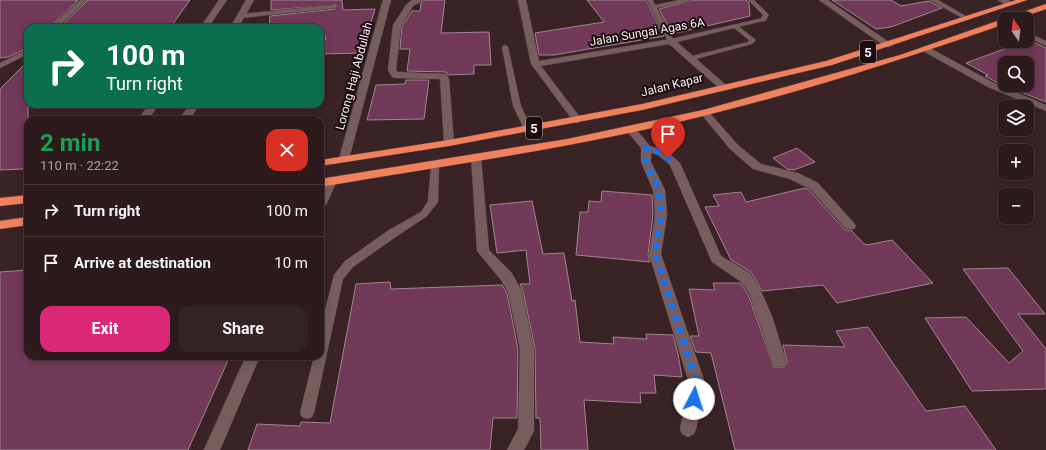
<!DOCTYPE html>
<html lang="en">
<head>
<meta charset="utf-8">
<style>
	:root { --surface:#2c1a1c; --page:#342325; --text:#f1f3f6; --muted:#a6a1a3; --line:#48383b; --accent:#db2777 }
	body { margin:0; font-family:Roboto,sans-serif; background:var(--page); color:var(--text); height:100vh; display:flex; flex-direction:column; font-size:15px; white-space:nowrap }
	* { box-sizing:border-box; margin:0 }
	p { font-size:13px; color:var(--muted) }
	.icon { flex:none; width:22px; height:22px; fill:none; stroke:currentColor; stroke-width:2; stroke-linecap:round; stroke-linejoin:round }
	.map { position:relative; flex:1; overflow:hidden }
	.sheet { position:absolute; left:24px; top:116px; width:300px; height:244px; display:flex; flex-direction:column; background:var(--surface); border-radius:12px; box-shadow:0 2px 10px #0003,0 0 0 1px var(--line) }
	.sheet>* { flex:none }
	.guide { position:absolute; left:24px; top:24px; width:300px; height:84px; border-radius:12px; box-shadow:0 2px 10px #0003,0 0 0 1px var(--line); background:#0b6e4f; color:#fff; overflow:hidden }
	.needle { width:26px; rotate:346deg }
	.fabs { position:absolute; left:998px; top:12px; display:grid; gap:8px }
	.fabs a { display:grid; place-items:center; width:36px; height:36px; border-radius:8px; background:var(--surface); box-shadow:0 2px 10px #0003,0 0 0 1px var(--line); font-size:20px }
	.pin { position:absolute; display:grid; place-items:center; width:34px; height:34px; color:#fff; margin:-41px -17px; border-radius:50% 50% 50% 0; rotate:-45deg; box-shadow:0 0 4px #0007 }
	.pin .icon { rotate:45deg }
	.me { position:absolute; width:44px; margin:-22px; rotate:5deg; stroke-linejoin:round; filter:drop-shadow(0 0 3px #0008) }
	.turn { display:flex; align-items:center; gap:14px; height:84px; padding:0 16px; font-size:18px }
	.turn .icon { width:52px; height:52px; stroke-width:2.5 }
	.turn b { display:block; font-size:28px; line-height:34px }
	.round { display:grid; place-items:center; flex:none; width:42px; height:42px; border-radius:12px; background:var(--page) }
	.headline { display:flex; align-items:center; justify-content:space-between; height:68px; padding:0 16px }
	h1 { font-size:24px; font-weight:700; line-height:30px; color:#1e9e55 }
	.button { display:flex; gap:8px; margin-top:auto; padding:8px 16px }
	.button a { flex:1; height:46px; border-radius:12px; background:var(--accent); color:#fff; font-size:16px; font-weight:700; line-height:46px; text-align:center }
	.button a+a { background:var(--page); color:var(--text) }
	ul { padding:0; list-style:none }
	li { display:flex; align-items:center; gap:12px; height:52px; padding:0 16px; border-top:1px solid var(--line) }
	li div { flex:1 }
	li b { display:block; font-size:15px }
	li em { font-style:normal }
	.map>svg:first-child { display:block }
</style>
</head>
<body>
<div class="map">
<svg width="1046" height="450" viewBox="0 0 1046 450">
	<rect width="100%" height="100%" fill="#3a2325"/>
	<g fill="#723959" stroke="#9f8592" fill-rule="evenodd">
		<path d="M0 0H78L49 28H28V48L8 57 0 58Z"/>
		<path d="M88 0H190L170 28H59Z"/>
		<path d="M271 0H342L343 10 375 9 362 53 320 54V42L326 40 325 35 320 34V28H269L270 16 335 9 336 5 271 10Z"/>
		<path d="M425 0H445L441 33 489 32 491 65H474V74L448 75 446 72 407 71 410 49H400L402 26 412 11H420L421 3Z"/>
		<path d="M587 0H646L664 36 554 55H539L535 33 604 22Z"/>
		<path d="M692 0H746L749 3 750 16 672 34 659 9Z"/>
		<path d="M832 0H891L901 6 929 1 942 8 891 27 876 29Z"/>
		<path d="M1033 42 1046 48V102L998 83 985 76 988 75 966 63 1018 44ZM1005 63H1027V85H1005Z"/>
		<path d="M28 61V163L23 169 0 170V89Z"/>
		<path d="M406 80H429L424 119 367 120 376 85 405 84Z"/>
		<path d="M797 148 815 162 794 170 787 169 773 158Z"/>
		<path d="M805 188 809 190 845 230H851L863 243 867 245 892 240 933 283 837 303 823 285 762 291 751 272 731 260 705 207 719 206 713 195 741 192 746 202Z"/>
		<path d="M602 191 652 195 653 215 648 254 650 262 576 255 580 212H588L589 201 601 202Z"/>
		<path d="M532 201 543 254 564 253 572 301 575 300 580 342 614 344 613 337 647 339 646 334 673 335 678 354 682 377 654 375 656 393H640L641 403 584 400 588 450H541L540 418H536L535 349 523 291 520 284H530L526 250 497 253 490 205Z"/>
		<path d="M1008 268 1045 314H1018L1046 349V389L972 391 925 318 966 317 1009 363 1023 351 963 269Z"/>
		<path d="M28 270V356H230L188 450H0V272Z"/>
		<path d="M390 282 391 289 502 285 507 293 518 349 517 418H493L490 450H248L257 424 300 426 301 422 330 423 356 284Z"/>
		<path d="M713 283H740L748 294 774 367H784L787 362 783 345 845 347 836 331 868 327 926 411 965 406 996 450H735L711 353 696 352 690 336H699L689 289 715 290Z"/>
	</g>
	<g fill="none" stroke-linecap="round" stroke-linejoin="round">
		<g stroke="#554144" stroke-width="1">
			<g id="lane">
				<path d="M80 0H87L57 28H50Z"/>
				<path d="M647 0H653L655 5 679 0H691L657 8 674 41 673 42 668 41Z"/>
				<path d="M748 0H754L769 15 765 21H761L760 20 763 15Z"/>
				<path d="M930 0H938L971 19 966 20Z"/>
				<path d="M333 5 335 6V8L241 18 238 16 241 14Z"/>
				<path d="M734 26H738L756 40 752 44 688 61V57L748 42 749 40 734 28Z"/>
				<path d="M505 45 508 47 521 106 532 129 531 131H525L513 106 502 47Z"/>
				<path d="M28 49V54L0 68V63Z"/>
				<path d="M435 162 439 165 438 202 427 216 397 236 353 267 343 279 314 413 312 417 307 419 302 417 300 413 314 356H320V330L334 275 345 261 389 230 421 212 428 201 431 165Z"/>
			</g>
		</g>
		<g stroke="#554144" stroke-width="1">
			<g id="street">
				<path d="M219 0H227L208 28H200Z"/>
				<path d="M246 0H254L238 28H230Z"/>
				<path d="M383 0H391L349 159 344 162 339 159Z"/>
				<path d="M412 0H424L413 6 401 26 396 70 398 72 446 74 449 79 454 143 453 145 449 146 444 143 440 79 395 78 392 77 388 70 393 25 406 5Z"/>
				<path d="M518 0H526L539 61 671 39 763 18 767 20 677 42 726 85V89H720L669 44 541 66 582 120 577 123 574 122 531 64Z"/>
				<path d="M819 0H828L893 45 889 47H886Z"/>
				<path d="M998 0H1008L1014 4 1007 6Z"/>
				<path d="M1027 32 1046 41V46L1027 37Z"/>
				<rect x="320" y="36" width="4" height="4"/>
				<path d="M926 46 994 83 1046 105V111L988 87 923 51V47Z"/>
				<path d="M149 104H159L148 120H138Z"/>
				<path d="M189 104H199L190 120H180Z"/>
				<path d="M705 110 708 111 738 145 761 164 798 173 818 183 854 223 856 226 854 229H846L810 189 790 179 753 169 730 149 702 115 700 113Z"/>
				<path d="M631 127 635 128 650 146 665 150 680 163 721 256 750 273 760 289 772 316 786 361 784 366 779 367 774 366 749 293 740 281 712 262 670 165 657 154 651 153V162L665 190 667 215 661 254 705 383 696 429 694 434 688 437 682 434 680 429 689 383 649 254 655 215 653 190 641 162V148L626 130Z"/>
				<path d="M476 154 481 157 489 250 511 272 522 291 534 349V431L524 450H507L518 429 520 349 508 292 501 280 477 251 471 157Z"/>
				<path d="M331 177 337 181 326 205 320 209V193L327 178Z"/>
				<path d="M246 356H260L220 450H204Z"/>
			</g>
		</g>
		<g stroke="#554144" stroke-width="1">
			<g id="highway">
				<path d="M1016 0H1027L832 65 642 110 449 146 320 166V160L449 140 642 104 826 61Z"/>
				<path d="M1046 4V9L1017 19H1005V24C907 58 808 90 707 115 580 147 449 165 320 187V179L567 139 703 110 900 55Z"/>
				<path d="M28 195V203L0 206V198Z"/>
				<path d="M28 217V225L0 229V221Z"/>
			</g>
		</g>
		<use href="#lane" fill="#785d5f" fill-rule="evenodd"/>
		<use href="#street" fill="#785d5f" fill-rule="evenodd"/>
		<use href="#highway" fill="#f1815d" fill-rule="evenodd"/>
	</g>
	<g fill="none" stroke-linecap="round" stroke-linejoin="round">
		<path stroke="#1a73e8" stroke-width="7" stroke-dasharray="0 12.6" d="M668 158 661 152 646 148V162L659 190 661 215 655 254 697 383 694 399"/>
	</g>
	<g text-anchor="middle" stroke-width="4" stroke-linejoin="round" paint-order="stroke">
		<g font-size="12" fill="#feedee" stroke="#1a0f10">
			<text transform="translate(647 32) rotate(-10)" y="4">Jalan Sungai Agas 6A</text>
			<text transform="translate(354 76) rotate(-75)" y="4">Lorong Haji Abdullah</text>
			<text transform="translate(672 85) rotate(-14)" y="4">Jalan Kapar</text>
		</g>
		<g fill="#1a0f10" stroke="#baaaab" stroke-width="1">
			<rect x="860" y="41" width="16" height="22" rx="3"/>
			<rect x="526" y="117" width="16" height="22" rx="3"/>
		</g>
		<g font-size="13" font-weight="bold" fill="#feedee">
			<text x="868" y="57">5</text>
			<text x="534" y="133">5</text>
		</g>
	</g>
</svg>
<div class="fabs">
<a><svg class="needle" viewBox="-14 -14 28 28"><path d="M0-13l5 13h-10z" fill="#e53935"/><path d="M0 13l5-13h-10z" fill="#a6a1a3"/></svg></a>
<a><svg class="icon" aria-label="search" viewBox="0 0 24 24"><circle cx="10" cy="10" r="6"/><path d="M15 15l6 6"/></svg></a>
<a><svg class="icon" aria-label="layers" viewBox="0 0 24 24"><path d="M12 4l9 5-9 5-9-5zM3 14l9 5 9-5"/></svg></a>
<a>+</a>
<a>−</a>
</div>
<div class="pin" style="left:668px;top:158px;background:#d93025"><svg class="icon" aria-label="arrive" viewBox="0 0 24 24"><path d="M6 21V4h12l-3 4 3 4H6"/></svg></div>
<svg class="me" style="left:694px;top:399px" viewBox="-20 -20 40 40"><circle r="19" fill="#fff"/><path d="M0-13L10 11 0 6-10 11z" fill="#1a73e8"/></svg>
<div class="guide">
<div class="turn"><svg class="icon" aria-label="right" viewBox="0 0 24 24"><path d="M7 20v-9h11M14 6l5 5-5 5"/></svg><div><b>100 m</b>Turn right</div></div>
</div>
<section class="sheet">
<div class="headline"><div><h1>2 min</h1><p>110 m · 22:22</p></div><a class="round" style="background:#d93025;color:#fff"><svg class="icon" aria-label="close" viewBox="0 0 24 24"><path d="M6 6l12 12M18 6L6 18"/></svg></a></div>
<ul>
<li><svg class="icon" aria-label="right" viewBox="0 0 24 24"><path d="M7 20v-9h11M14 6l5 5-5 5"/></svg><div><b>Turn right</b></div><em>100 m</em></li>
<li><svg class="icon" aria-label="arrive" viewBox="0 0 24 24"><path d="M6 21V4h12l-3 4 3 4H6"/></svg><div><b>Arrive at destination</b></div><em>10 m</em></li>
</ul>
<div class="button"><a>Exit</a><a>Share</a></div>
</section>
</div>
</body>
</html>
